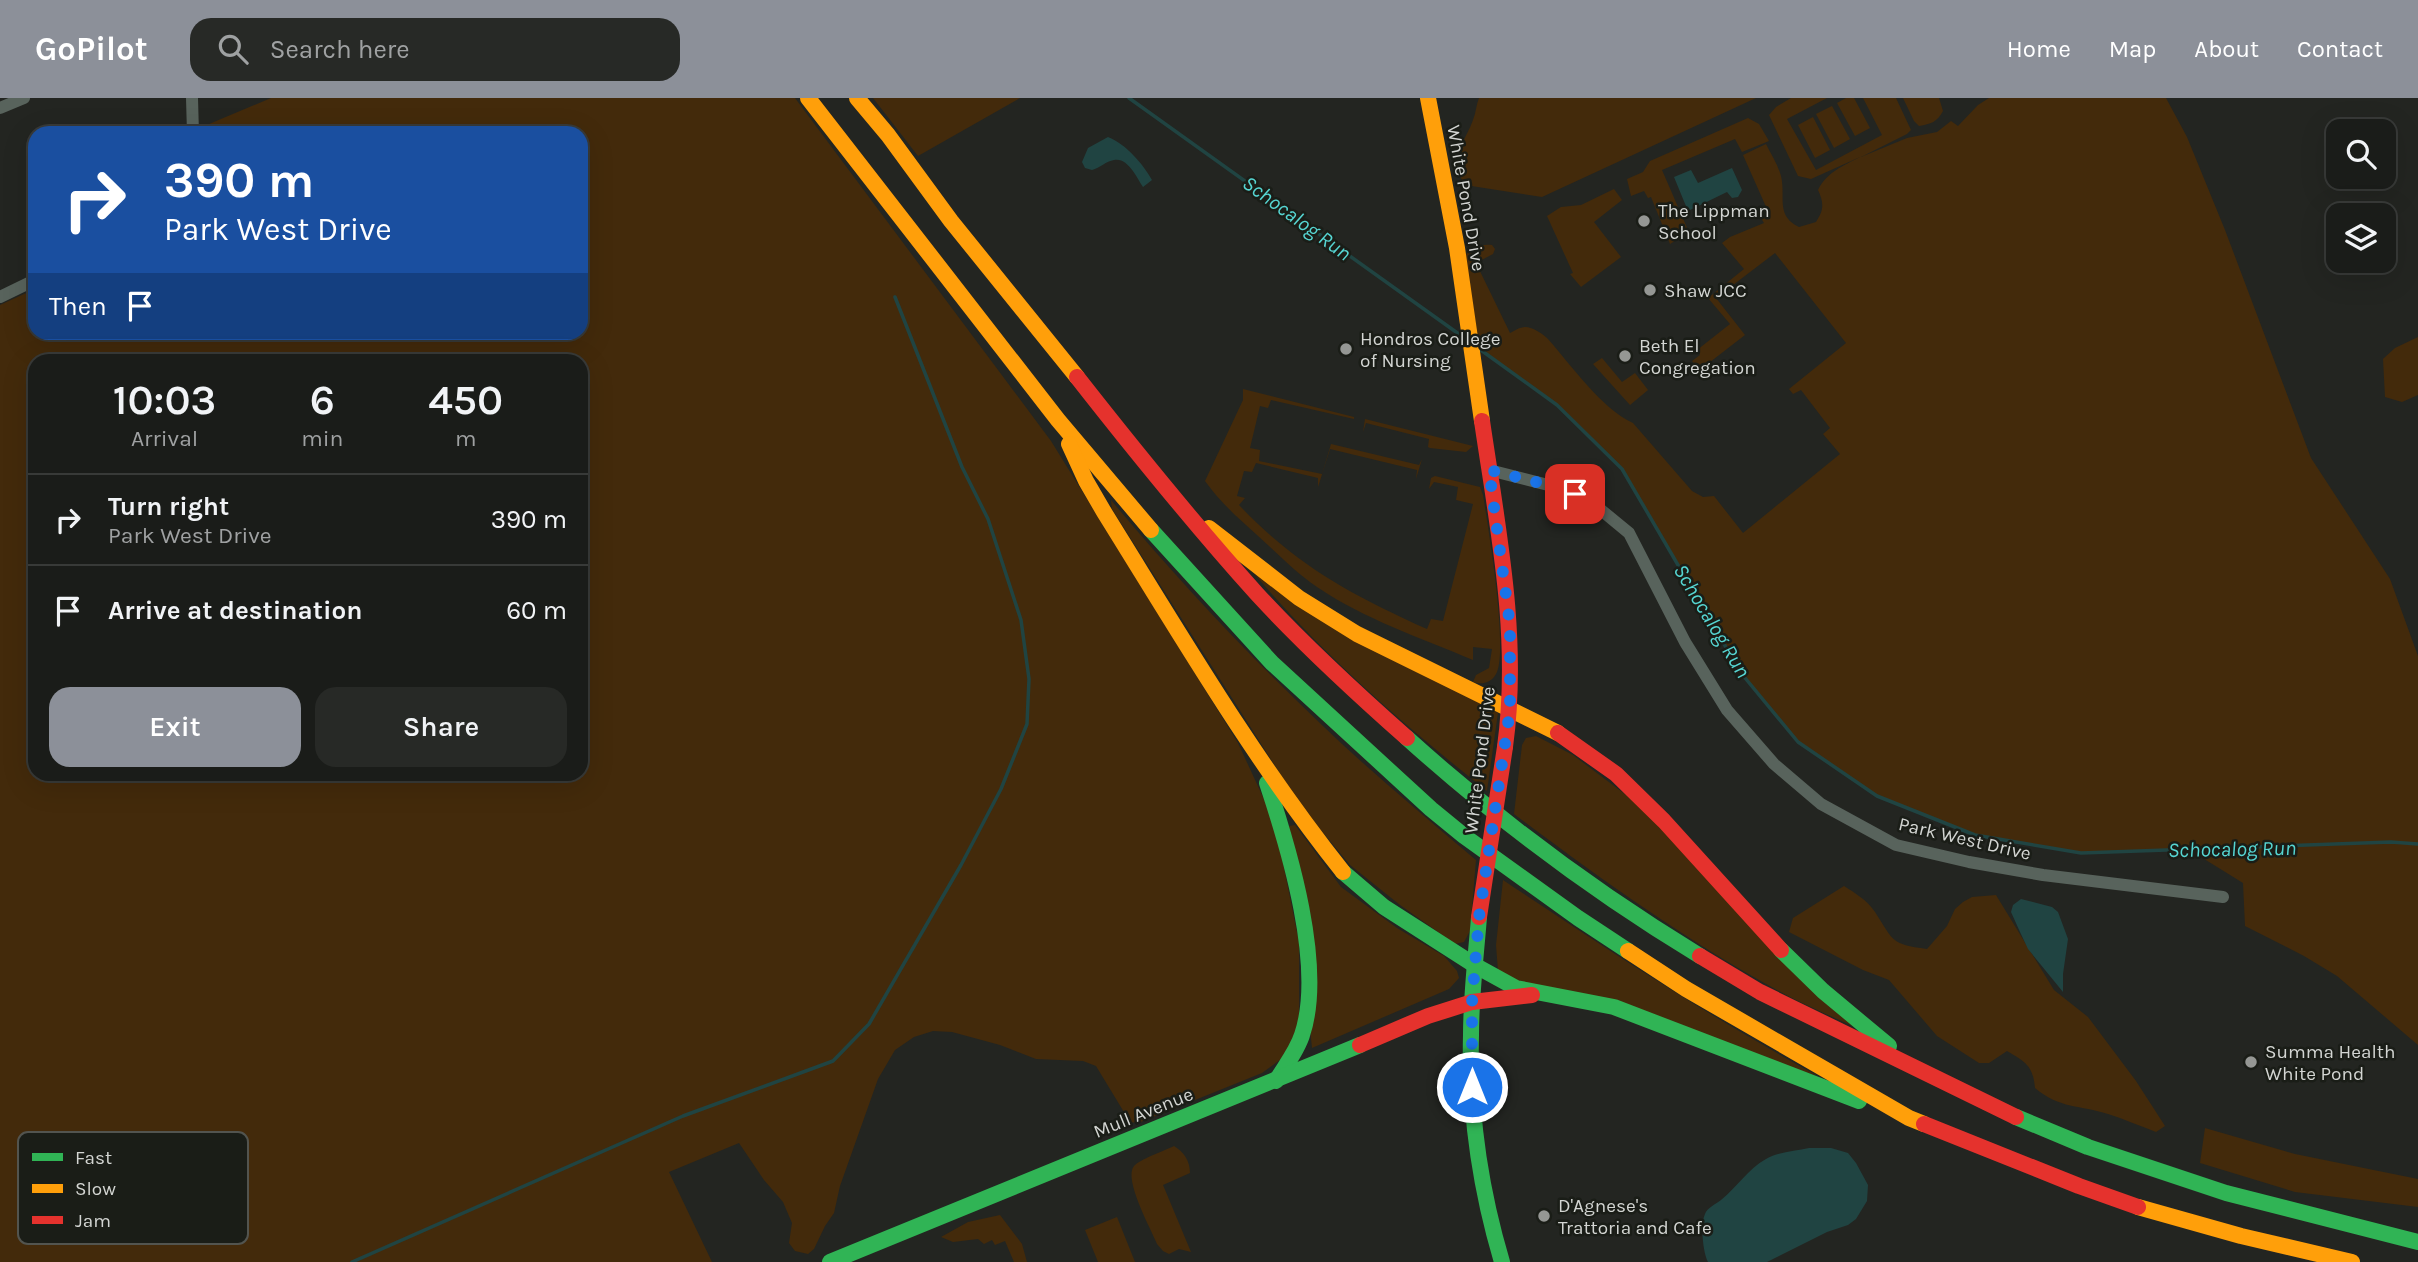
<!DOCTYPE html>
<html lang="en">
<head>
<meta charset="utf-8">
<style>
	:root { --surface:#1a1c19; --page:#272926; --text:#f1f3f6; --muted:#9fa1a2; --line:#383a38; --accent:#8c9099 }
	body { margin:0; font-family:Karla,sans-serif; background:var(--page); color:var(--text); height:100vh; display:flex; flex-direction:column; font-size:26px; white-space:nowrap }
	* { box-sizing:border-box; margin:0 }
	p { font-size:23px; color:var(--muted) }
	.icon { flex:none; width:38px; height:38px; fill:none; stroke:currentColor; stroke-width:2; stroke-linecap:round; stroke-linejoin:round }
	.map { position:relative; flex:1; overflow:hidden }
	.drawer { position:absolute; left:28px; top:256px; width:560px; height:427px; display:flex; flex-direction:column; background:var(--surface); border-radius:21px; box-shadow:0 7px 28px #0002,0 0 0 2px var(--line) }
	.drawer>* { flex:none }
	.hud { position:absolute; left:28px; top:28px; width:560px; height:214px; border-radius:21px; box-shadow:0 7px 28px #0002,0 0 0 2px var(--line); background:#1a4fa0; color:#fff; overflow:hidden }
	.controls { position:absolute; left:2326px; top:21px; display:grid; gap:14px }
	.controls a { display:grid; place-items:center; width:70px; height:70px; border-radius:14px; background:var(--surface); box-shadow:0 7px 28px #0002,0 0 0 2px var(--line); font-size:35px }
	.pin { position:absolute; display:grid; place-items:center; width:60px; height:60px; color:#fff; margin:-30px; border-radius:14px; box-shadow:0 4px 10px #0006 }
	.me { position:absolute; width:77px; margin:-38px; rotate:0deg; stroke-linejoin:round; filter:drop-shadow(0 0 5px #0008) }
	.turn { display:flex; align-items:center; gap:24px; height:147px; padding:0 21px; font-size:32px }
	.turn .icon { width:91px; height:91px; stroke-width:2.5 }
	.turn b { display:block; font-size:49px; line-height:60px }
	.then { display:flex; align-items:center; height:66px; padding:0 21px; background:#0003; gap:14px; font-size:26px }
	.eta { display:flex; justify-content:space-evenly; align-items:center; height:119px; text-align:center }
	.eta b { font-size:42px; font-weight:600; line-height:49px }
	.cta { display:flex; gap:14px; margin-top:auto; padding:14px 21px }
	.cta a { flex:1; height:80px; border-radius:21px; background:var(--accent); color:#fff; font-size:28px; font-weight:600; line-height:80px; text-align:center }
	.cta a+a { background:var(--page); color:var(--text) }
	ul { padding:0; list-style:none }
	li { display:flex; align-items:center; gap:21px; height:91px; padding:0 21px; border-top:2px solid var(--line) }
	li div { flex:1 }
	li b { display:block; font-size:26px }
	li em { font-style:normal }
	header { display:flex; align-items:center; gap:42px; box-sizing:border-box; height:98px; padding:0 35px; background:var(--accent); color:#fff }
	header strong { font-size:33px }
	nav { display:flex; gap:38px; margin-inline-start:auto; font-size:24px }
	.search { width:490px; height:63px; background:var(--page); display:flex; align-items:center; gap:18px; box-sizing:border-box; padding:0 24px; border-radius:21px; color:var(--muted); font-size:26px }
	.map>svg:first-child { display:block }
</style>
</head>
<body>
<header>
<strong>GoPilot</strong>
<div class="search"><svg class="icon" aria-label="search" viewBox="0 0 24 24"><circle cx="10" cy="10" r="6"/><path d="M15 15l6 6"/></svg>Search here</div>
<nav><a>Home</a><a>Map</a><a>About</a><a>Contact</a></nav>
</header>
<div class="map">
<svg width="2418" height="1164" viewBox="0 0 2418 1164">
	<rect width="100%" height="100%" fill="#232521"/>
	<g fill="#432a0b" fill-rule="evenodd">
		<path d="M271 0H795L1051 343 1238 645 1275 725 1299 844V937L1288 956 1262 975 1138 1025 1130 1024 1096 968 1083 963 1036 961 1000 947 952 934 933 933 914 939 895 952 878 981 840 1088 834 1115 825 1128 814 1151 808 1156 795 1153 789 1145 792 1125 783 1104 764 1082 739 1045 669 1074 712 1164H0V207L35 191V234H581V35H201L202 29ZM35 262H581V676H35Z"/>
		<path d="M873 0H1020L918 58Z"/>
		<path d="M1479 0H1756L1542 99 1465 87C1447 59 1463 49 1473 22 1476 15 1476 7 1479 0Z"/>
		<path d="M1791 0H1827L1787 21 1816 72 1882 37 1863 0H1896L1911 32 1907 36 1861 59 1907 40 1937 34 1951 23 1958 28 1978 7 1989 0H2166L2187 39 2225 132 2311 360 2390 481 2418 558V947L2337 878 2304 858 2245 828 2243 785 2188 751 2081 755 1975 737 1877 698 1798 644 1741 575 1622 371 1557 307 1480 252 1465 157C1474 149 1479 146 1492 147L1495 151 1493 156 1476 165 1510 235C1514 233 1520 229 1525 229 1533 229 1543 236 1548 241 1571 267 1602 311 1633 325L1692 393 1703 399 1714 398 1743 435 1840 356 1823 336 1830 330 1801 292 1793 296 1789 291 1846 245 1775 155 1716 200 1745 237 1701 271H1698L1692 263 1700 257 1697 252 1730 226 1708 200 1744 171 1722 145 1730 139 1764 125 1758 115 1767 111 1743 57 1766 46C1771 56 1778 67 1781 78 1786 99 1775 117 1799 129L1816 124C1824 112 1824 105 1818 92 1827 74 1843 68 1860 59L1811 81 1798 78 1769 17 1776 9Z"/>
		<path d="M1846 0H1854L1870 30 1855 38 1837 5Z"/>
		<path d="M1903 0H1939L1943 13C1937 24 1931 26 1919 28L1914 23Z"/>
		<path d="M1832 8 1850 41 1834 50 1816 16Z"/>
		<path d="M1813 19 1830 52 1815 60 1798 27Z"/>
		<path d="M1748 20 1759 26 1769 43 1742 54 1735 41 1662 72 1688 132 1683 134 1684 137 1670 146 1651 99 1648 100 1644 93 1631 98 1627 81 1643 74 1650 63Z"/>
		<path d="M1614 91 1622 102 1594 124 1621 159 1581 189 1570 176 1573 175 1547 118 1561 109 1581 107Z"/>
		<path d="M2418 239V297L2402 304 2385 299 2383 261 2395 250Z"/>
		<path d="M1602 260 1622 284 1635 275 1648 292 1630 307 1593 266Z"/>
		<path d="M1243 291 1354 319V321L1271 302 1268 310 1260 308 1250 350 1260 352 1259 363 1322 376 1331 346 1419 367 1422 361 1416 381 1417 372 1330 351 1318 389V380L1256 365 1252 374 1244 373 1237 398 1245 400 1239 407C1297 468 1352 497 1427 531L1431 521 1443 523 1473 406 1456 402 1458 389 1434 384 1429 391 1431 380 1435 378 1480 389 1483 397C1488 428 1509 554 1496 576 1491 585 1482 587 1473 584L1476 577 1489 570 1492 551 1473 549V562C1421 540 1364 521 1317 489 1295 474 1277 455 1257 437 1238 420 1220 404 1205 383L1243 302Z"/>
		<path d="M1365 321 1473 348 1466 354 1430 350 1428 349 1429 341 1366 325 1363 334Z"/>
		<path d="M1111 402C1177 481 1248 557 1323 628 1372 675 1424 718 1476 762L1470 833 1464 844 1455 846 1400 807 1350 767 1300 707 1112 411Z"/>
		<path d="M1243 462 1498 615 1487 693C1400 624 1313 549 1243 462Z"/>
		<path d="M1536 638 1573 657 1634 703 1868 935C1842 923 1816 912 1790 899 1692 847 1602 782 1514 716L1522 647 1526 640Z"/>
		<path d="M1295 727 1341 789 1397 830 1444 858 1457 873 1459 880 1449 891 1312 950 1289 728Z"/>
		<path d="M1503 782C1608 852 1708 918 1818 978L1533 890 1498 873 1496 847Z"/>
		<path d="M1844 788C1855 795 1867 802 1875 814 1894 843 1890 846 1927 851L1947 828 1955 811 1963 804 1972 799 1996 797 2054 892 2088 919 2136 983 2165 1028 2156 1034C2140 1028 2124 1021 2108 1016 2080 1007 2060 1011 2035 990 2033 968 2026 964 2007 953L1989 965H1979L1937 938 1889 882 1863 872 1789 834 1793 820Z"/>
		<path d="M2205 1030 2295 1056 2418 1081V1109L2295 1094 2200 1065Z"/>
		<path d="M1174 1048C1184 1054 1190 1063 1190 1075L1163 1087 1191 1154 1179 1151 1169 1156 1163 1153 1157 1146C1151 1131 1123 1081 1134 1068 1140 1061 1164 1053 1174 1048Z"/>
		<path d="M1000 1117 1022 1146 1027 1164H1014L1005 1143 995 1147 992 1142 984 1146 978 1141 953 1144 941 1139 968 1124Z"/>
		<path d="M1117 1119 1135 1164H1098L1085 1132Z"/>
	</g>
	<g fill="#204442">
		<path d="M1108 39C1126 46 1143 66 1152 82L1143 89C1137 80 1128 59 1114 62 1106 63 1100 70 1092 72L1085 70 1082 64 1088 50Z"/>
		<path d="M1732 70 1742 92 1738 99 1732 100 1727 94 1688 113 1674 79 1691 72 1698 85Z"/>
		<path d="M2021 801 2052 809 2058 814 2068 841 2063 876V894L2028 851 2020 834 2011 814 2013 807Z"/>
		<path d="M1809 1050H1831L1848 1055 1856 1065 1868 1087 1867 1103 1856 1121 1848 1127 1827 1134 1767 1164H1708C1703 1155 1700 1126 1705 1116 1707 1110 1716 1106 1721 1102 1737 1089 1748 1071 1766 1061 1778 1054 1795 1053 1809 1050Z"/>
	</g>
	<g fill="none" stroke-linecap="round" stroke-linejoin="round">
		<g stroke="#204442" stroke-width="3.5">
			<path d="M1129 0 1463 239"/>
			<path d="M1478 250 1557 307 1622 371 1741 575 1798 644 1877 698 1975 737 2081 755 2391 744 2418 746"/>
			<path d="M352 1164 683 1018 833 963 869 926 961 767 1001 691 1027 626 1029 581 1021 522 988 421 962 369 895 199"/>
		</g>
		<g stroke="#58635c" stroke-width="12">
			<path d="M192 0 193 35"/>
			<path d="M0 10 24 0"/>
			<path d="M0 199 35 182"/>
			<path d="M1489 372 1560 390 1589 402 1629 435 1685 544 1727 612 1774 666 1821 706 1896 747 1969 764 2043 777 2223 799"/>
		</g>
		<g stroke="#30b455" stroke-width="16">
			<path d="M1151 432 1272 565 1431 711 1464 738 1578 820 1628 853"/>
			<path d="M1407 640C1497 721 1596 795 1700 858"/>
			<path d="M1267 685C1289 751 1325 869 1302 937 1297 953 1285 968 1276 983"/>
			<path d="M1343 774 1384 809 1476 868 1516 890 1614 909 1859 1003"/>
			<path d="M1479 819C1476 858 1471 897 1471 937 1469 1014 1480 1090 1502 1164"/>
			<path d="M1781 852 1823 893 1889 948"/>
			<path d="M2016 1019 2088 1049 2226 1095 2418 1144"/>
			<path d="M830 1164 1360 947"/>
		</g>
		<g stroke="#ff9f0a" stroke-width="16">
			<path d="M808 0 1058 322 1151 432"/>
			<path d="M857 0 888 37 951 123 1077 279"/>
			<path d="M1428 0 1457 150 1482 323"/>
			<path d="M1069 346 1086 383 1104 414C1180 536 1253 661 1343 774"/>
			<path d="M1209 430 1299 500 1357 536 1558 635"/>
			<path d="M1628 853 1686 891 1909 1020 1924 1026"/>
			<path d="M2138 1109 2241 1138 2352 1164"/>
		</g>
		<g stroke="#e5322d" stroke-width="16">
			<path d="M1077 279C1135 353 1194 426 1257 496 1304 547 1355 594 1407 640"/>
			<path d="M1482 323C1498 432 1520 539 1505 649"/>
			<path d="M1558 635 1616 676 1664 723 1781 852"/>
			<path d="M1700 858 1760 894 2016 1019"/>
			<path d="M1472 904 1532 897"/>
			<path d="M1360 947 1428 918 1472 904"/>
			<path d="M1924 1026 2079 1088 2138 1109"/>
		</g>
		<path stroke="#e5322d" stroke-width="16" d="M1479 819 1505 649"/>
	</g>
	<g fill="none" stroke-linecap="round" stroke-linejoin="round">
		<path stroke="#1a73e8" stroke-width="12" stroke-dasharray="0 21.6" d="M1472 989V904L1479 819 1510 612V527L1489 372 1560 390 1575 396"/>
	</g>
	<g fill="#959794" stroke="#1a1d17" stroke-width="2.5">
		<circle cx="1644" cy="123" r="7"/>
		<circle cx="1650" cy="192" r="7"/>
		<circle cx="1346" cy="251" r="7"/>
		<circle cx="1625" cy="258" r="7"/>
		<circle cx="2251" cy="964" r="7"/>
		<circle cx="1544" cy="1118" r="7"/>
	</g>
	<g text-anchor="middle" stroke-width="5" stroke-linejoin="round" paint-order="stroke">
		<g font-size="19" fill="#d3d5d2" stroke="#1a1d17">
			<text transform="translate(1467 100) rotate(80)" y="7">White Pond Drive</text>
			<text transform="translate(1479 662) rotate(-83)" y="7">White Pond Drive</text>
			<text transform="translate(1965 740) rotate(13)" y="7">Park West Drive</text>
			<text transform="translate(1143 1014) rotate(-22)" y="7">Mull Avenue</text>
		</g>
		<g font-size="19" fill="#d3d5d2" stroke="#1a1d17" text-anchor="start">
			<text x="1658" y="119">The Lippman<tspan x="1658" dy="22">School</tspan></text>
			<text x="1664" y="199">Shaw JCC</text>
			<text x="1360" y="247">Hondros College<tspan x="1360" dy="22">of Nursing</tspan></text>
			<text x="1639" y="254">Beth El<tspan x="1639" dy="22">Congregation</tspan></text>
			<text x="2265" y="960">Summa Health<tspan x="2265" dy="22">White Pond</tspan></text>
			<text x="1558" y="1114">D'Agnese's<tspan x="1558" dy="22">Trattoria and Cafe</tspan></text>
		</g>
		<g font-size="21" font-style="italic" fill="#56d5d2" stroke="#1a1d17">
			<text transform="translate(1297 120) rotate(36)" y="7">Schocalog Run</text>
			<text transform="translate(1712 523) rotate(59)" y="7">Schocalog Run</text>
			<text transform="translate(2232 751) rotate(-1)" y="7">Schocalog Run</text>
		</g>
	</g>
	<rect x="18" y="1034" width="230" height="112" rx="10" fill="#1a1d17" stroke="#52544f" stroke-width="2"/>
	<rect x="32" y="1055" width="31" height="8" fill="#30b455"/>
	<rect x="32" y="1086" width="31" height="9" fill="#ff9f0a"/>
	<rect x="32" y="1118" width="31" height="8" fill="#e5322d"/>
	<g font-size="19" fill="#d3d5d2">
		<text x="75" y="1066">Fast</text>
		<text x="75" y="1097">Slow</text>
		<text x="75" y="1129">Jam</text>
	</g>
</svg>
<div class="controls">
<a><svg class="icon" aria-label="search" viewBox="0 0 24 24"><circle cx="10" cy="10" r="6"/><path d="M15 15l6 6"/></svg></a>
<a><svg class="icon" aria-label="layers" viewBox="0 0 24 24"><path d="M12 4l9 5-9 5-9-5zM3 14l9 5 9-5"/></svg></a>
</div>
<div class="pin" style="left:1575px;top:396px;background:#d93025"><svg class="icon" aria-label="arrive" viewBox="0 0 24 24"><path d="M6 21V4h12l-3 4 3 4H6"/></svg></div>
<svg class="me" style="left:1472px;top:989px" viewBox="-20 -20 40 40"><circle r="17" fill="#1a73e8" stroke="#fff" stroke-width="3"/><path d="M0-11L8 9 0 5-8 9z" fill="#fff"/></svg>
<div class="hud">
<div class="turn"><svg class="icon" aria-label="right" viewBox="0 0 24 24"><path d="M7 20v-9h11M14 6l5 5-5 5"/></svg><div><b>390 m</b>Park West Drive</div></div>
<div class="then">Then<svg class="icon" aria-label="arrive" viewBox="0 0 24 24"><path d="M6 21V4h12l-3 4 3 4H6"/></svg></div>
</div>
<section class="drawer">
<div class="eta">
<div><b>10:03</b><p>Arrival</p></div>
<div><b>6</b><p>min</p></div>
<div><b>450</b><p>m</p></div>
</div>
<ul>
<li><svg class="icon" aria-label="right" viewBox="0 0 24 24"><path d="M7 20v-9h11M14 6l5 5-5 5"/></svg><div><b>Turn right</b><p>Park West Drive</p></div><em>390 m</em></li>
<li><svg class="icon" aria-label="arrive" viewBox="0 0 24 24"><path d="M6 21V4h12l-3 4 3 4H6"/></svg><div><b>Arrive at destination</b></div><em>60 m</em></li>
</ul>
<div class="cta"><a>Exit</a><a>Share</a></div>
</section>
</div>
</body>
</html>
